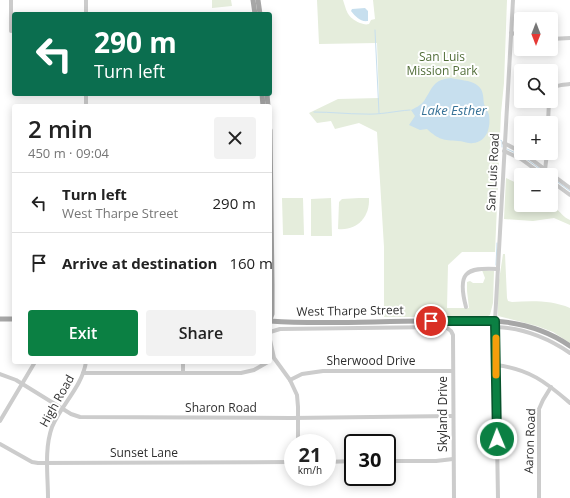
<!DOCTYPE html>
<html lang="en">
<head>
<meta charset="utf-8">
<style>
	:root { --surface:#fff; --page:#f2f2f2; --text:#222; --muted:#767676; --line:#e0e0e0; --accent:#0b8043 }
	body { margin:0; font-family:"Open Sans",sans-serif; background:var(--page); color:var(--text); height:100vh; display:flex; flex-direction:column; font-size:15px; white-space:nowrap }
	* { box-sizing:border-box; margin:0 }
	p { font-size:13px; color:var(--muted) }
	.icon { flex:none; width:22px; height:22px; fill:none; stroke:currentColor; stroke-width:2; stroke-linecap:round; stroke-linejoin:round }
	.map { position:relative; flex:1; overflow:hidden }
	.drawer { position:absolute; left:12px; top:104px; width:260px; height:260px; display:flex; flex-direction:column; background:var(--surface); border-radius:4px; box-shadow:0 2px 10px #0003 }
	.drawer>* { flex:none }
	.hud { position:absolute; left:12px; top:12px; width:260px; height:84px; border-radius:4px; box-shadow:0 2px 10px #0003; background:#0b6e4f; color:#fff; overflow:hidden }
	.needle { width:26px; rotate:180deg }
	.buttons { position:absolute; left:514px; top:12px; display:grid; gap:8px }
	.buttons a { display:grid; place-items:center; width:44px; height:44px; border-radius:4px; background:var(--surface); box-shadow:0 2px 10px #0003; font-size:20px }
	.speed { position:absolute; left:284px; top:434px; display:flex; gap:8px; font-size:20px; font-weight:700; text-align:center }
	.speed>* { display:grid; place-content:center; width:52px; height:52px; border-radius:50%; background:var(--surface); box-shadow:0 2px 10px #0003; line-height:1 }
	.speed small { font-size:10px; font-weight:400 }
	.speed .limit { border:2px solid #111; border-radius:6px; background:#fff; color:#111 }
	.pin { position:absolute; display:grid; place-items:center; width:34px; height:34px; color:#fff; margin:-17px; border:2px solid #fff; border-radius:50%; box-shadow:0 1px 4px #0007 }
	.me { position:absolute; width:44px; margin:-22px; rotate:359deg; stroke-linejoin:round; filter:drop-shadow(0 0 3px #0008) }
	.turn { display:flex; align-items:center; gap:14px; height:84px; padding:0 16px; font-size:18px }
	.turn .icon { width:52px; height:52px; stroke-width:2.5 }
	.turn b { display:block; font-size:28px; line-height:34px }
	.round { display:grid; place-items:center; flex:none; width:42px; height:42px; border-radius:4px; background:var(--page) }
	.head { display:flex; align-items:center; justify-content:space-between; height:68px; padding:0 16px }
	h1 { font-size:24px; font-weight:600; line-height:30px }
	.cta { display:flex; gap:8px; margin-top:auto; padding:8px 16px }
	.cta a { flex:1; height:46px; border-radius:4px; background:var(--accent); color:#fff; font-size:16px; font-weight:600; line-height:46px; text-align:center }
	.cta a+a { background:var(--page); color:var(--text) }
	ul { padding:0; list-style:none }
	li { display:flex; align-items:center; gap:12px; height:60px; padding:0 16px; border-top:1px solid var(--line) }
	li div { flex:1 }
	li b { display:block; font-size:15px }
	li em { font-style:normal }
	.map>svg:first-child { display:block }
</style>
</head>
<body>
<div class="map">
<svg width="570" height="498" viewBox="0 0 570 498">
	<rect width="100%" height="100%" fill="#fff"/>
	<g fill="#e5eddc">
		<path d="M212 0H231L232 6 212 8Z"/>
		<path d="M317 0H343C347 12 347 17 360 23 364 24 365 25 369 24L371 20 375 19 373 0H507L504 83 501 113 495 252H462L448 265 447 308H469L467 291V282L470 281 473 283H483L485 278 482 270 494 271 493 303 490 315 486 317H384V247L377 132 359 123 335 129 331 121 317 123 309 113 338 99 379 98 377 43 319 44Z"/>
		<path d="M506 178 521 185V205C532 205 546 203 555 208 561 212 563 217 570 220V225L554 218 533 221 504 219Z"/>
		<path d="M282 198H303L304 235H283Z"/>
		<path d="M331 198 332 236H311V199Z"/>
		<path d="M359 198H369C370 217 357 231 338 229L339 202 342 199Z"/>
		<path d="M503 254H505L507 298 508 301 512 302C532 301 551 300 570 308V343L553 332 537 326 498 316V287Z"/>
	</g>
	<g fill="#c7dfee">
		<path d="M365 8 368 11V21C360 22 356 17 351 11L352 9Z"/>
		<path d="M451 78C459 80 470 80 477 85 484 90 483 97 484 104 485 108 488 111 489 115 491 127 487 142 473 143 467 144 463 141 458 141 443 140 439 140 427 129L420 130 409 125 415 116 411 110C415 108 420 106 424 101 433 88 432 80 451 78Z"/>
	</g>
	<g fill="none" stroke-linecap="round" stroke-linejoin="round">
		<g stroke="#c7dfee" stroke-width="1">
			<path d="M375 30 379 113"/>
			<path d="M314 112C331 112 347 114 364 114 380 115 395 111 410 110"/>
			<path d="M488 133 502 141V147"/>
			<path d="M507 149 522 156 543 171"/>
			<path d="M546 173 549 175"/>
			<path d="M551 177 570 191"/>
			<path d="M496 265 497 243"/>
		</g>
		<g stroke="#ccc" stroke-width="4">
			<path d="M86 0V14"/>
			<path d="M11 31V0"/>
			<path d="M511 33 521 35"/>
			<path d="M551 39 570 38"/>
			<path d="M551 92C555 84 562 85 570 84"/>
			<path d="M86 94V106"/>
			<path d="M548 123 549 101"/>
			<path d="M504 143 521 152"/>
			<path d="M504 151 521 159 543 175"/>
			<path d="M523 153 570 188"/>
			<path d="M545 170 547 153"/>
			<path d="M551 181 570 195"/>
			<path d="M466 307C457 273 465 267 498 269"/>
			<path d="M496 327C523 328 548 338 570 353"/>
			<path d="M270 332 280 329 438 327 447 328 451 331 453 335 454 498"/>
			<path d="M270 340 274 358 290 380 297 395 298 407V443"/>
			<path d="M183 362V373"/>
			<path d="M496 365C529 369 546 382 570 403"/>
			<path d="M83 373H241L254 370 268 362"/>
			<path d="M0 374 16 380 71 414 80 417 291 418 453 416"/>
			<path d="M290 380 302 374 323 371H453"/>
			<path d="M0 421 35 362"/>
			<path d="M0 444 32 462 38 463 293 462"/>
			<path d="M387 461H436L453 459"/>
			<path d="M327 462 353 461"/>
			<path d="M48 498C48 476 44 449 52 427 61 405 82 387 86 362"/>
			<path d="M498 498 495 321 513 0"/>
			<path d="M539 498V409L543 400 551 387"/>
		</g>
		<g stroke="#a7a7a7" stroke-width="5">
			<path d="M253 0 255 14"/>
			<path d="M258 0 260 14"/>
			<path d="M262 94 263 106"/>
			<path d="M267 94 268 106"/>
			<path d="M270 130 272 284V314L270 320"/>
			<path d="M0 319H14"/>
			<path d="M270 321C322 325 374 321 426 321 477 320 526 315 570 346"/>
		</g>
	</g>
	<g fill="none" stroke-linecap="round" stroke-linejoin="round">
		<g stroke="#07532c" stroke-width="10">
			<path id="route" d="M431 321H495L497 439"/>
		</g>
		<use href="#route" stroke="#0b8043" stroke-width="7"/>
		<path stroke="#f59e0b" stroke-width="7" d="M496 338V375"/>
	</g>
	<g text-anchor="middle" stroke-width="4" stroke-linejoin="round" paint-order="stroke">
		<g font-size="12" fill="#526e39" stroke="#fff">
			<text x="442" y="61">San Luis<tspan x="442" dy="14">Mission Park</tspan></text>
		</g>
		<g font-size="12" fill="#2f2f2f" stroke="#fff">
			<text transform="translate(493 172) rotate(-87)" y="4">San Luis Road</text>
			<text transform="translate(350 311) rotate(-1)" y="4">West Tharpe Street</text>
			<text x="371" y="365">Sherwood Drive</text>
			<text transform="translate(57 401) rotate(-61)" y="4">High Road</text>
			<text x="221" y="412">Sharon Road</text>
			<text transform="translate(443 414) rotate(-90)" y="4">Skyland Drive</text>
			<text transform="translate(530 441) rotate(-88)" y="4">Aaron Road</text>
			<text x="144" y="457">Sunset Lane</text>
		</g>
		<g font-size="13" font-style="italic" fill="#377297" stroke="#fff">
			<text x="454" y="115">Lake Esther</text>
		</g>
	</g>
</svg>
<div class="buttons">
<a><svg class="needle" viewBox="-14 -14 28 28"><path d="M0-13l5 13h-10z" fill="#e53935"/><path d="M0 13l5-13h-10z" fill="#767676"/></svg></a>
<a><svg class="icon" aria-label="search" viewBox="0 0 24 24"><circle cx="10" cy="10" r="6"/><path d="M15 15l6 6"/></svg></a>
<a>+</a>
<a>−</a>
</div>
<div class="speed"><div>21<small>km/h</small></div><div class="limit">30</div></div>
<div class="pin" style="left:431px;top:321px;background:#d93025"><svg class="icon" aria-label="arrive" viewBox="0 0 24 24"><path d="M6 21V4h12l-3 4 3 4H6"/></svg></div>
<svg class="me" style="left:497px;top:439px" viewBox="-20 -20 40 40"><circle r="17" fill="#0b8043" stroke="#fff" stroke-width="3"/><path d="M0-11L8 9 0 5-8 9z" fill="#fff"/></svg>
<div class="hud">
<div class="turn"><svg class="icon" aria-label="left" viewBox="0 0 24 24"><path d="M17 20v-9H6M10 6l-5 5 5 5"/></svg><div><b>290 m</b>Turn left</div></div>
</div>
<section class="drawer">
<div class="head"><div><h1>2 min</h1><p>450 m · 09:04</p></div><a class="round"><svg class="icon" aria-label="close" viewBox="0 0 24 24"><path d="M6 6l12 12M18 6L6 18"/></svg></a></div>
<ul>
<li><svg class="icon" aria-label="left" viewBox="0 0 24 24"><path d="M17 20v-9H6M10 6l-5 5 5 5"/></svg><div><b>Turn left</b><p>West Tharpe Street</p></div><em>290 m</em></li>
<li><svg class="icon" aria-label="arrive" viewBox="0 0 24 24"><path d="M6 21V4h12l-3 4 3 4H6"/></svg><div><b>Arrive at destination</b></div><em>160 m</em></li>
</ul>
<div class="cta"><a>Exit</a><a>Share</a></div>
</section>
</div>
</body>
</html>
